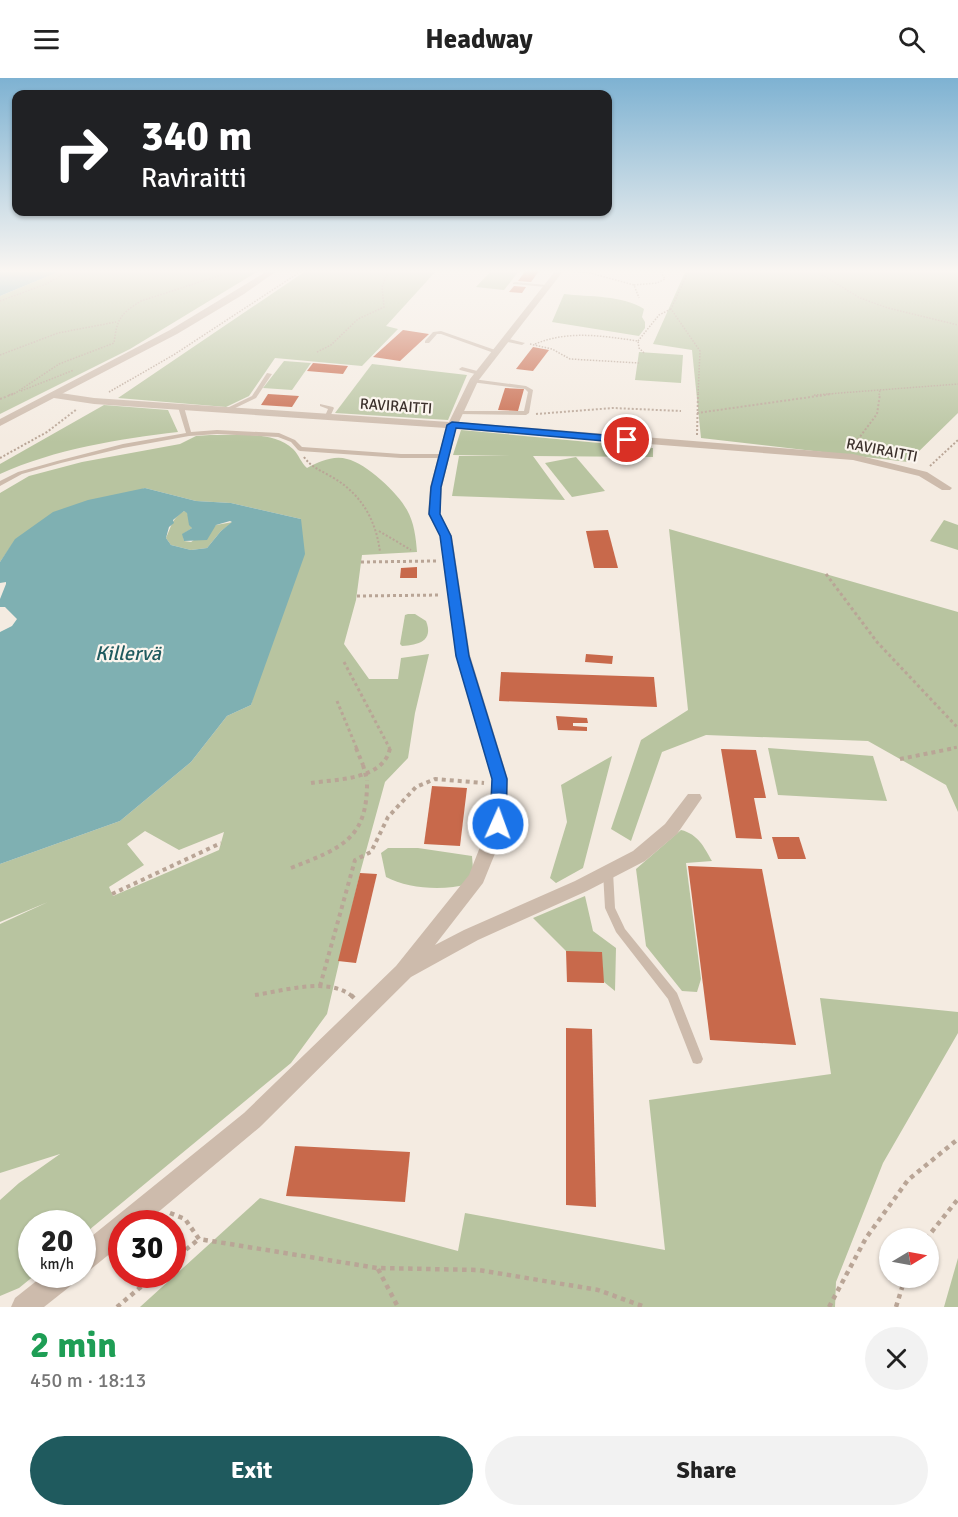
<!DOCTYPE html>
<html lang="en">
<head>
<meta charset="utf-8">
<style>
	:root { --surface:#fff; --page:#f2f2f2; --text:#222; --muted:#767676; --accent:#1f5a5e }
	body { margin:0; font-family:Signika,sans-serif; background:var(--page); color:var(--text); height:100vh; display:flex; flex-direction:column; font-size:22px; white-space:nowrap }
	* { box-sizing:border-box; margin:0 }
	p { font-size:20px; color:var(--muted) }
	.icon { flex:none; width:33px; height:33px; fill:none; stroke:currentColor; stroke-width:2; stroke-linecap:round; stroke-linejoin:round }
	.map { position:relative; height:1229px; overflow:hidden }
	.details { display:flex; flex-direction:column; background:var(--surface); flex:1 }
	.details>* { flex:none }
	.top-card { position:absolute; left:12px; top:12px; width:600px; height:126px; border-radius:12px; box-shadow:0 2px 4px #0004; background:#202124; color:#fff; overflow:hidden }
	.needle { width:39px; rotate:80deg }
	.fabs { position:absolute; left:879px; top:1150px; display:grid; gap:12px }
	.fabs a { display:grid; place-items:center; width:60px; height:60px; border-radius:50%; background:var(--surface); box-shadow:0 2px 4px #0004; font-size:30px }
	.speed { position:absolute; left:18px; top:1132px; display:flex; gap:12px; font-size:30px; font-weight:700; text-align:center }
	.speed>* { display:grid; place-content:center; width:78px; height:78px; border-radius:50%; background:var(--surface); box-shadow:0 2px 4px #0004; line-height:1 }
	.speed small { font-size:15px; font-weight:400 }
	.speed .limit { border:9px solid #d22; background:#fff; color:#111 }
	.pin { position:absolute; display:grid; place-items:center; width:51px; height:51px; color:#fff; margin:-26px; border:3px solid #fff; border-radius:50%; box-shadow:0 2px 6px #0007 }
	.me { position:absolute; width:66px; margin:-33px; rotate:2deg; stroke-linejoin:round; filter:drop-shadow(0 0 4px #0008) }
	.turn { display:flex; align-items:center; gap:21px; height:126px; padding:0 30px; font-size:27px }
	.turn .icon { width:78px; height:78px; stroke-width:2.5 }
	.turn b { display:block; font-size:42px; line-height:51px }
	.round { display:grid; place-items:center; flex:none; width:63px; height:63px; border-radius:32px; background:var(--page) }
	.headline { display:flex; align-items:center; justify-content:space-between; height:102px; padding:0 30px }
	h1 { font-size:36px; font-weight:700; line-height:45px; color:#1e9e55 }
	.primary-button { display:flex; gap:12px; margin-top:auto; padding:12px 30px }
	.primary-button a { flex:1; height:69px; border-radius:36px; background:var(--accent); color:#fff; font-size:24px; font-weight:700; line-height:69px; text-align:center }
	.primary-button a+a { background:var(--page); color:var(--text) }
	header { display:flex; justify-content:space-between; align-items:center; height:78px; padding:0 30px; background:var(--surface); font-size:27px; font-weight:700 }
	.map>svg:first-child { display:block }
</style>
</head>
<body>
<header><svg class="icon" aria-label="menu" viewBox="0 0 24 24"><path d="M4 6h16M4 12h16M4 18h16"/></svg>Headway<svg class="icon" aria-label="search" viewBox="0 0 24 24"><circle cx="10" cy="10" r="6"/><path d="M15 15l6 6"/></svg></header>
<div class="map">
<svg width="958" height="1229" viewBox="0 0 958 1229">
	<rect width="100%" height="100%" fill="#f4ebe1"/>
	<g fill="#b8c4a0" fill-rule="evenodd">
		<path d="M63 192H260L130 271 0 336V218Z"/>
		<path d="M307 192H437L386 248 398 251 362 288 275 280 249 318 226 329 118 320Z"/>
		<path d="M492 192 519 193 504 212 476 209Z"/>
		<path d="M686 192H958V335L908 384 701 360 692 272 653 266Z"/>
		<path d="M564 216C589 219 623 217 644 231L642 239 645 244V250L639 258 552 244Z"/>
		<path d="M639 274 683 277 681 305 635 302Z"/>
		<path d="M284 283 311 285 292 312 263 310Z"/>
		<path d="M372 286 467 297 448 342 335 335Z"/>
		<path d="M104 327 168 332 178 354C119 361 55 371 0 396V386Z"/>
		<path d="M461 352 653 370V379L533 378 565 422 452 418 459 378H514L453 377Z"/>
		<path d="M210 357C236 358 273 352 293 371 299 377 301 385 307 390 319 384 333 377 347 381 366 385 398 415 407 432 414 444 416 460 417 474L362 477 356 522 344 566 369 601H398L401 580 429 576 415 635 408 680 385 704 360 795 327 936 291 985 83 1157 82 1146H32V1197H35L19 1210 0 1218V1122L19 1105 60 1076 0 1095V846L48 824 0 844V786L120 743 191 684 227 638 251 627 301 441 231 425 196 423 145 410 16 461 0 484V415L29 398 82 384 180 366 196 358ZM145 753 179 772 224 754 219 772 113 818 109 809 144 787 127 766Z"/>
		<path d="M576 379 605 413 572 419 545 385Z"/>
		<path d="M184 433 187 434 192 450 183 456 184 463 191 464 216 447 233 444 221 453 207 470 191 472 171 467 166 460C171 449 172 440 184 433Z"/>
		<path d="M944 442 958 447V472L930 463Z"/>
		<path d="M669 451 958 534V734L946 707 868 663 706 657 662 674 631 763 611 751 641 662 688 632Z"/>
		<path d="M408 536H415L426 543C434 563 418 567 402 568L400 566 405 537Z"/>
		<path d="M768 670 873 678 887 723 778 717Z"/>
		<path d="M612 678 583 790 556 805 550 800 567 744 561 707Z"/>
		<path d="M681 752C698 756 704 769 712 783L686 785 701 901 697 914 682 913 646 868 636 791Z"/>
		<path d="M388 770H418L472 778 473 791 468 806C444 813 408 811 386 799L381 775Z"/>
		<path d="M585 818 593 853 616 870 615 913 566 873 533 840Z"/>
		<path d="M820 920 958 934V955L883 1085 836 1204 835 1229H140L260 1120 458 1173 465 1135 665 1172 649 1022 831 996Z"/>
		<path d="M958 1180V1229H944Z"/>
	</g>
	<g fill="#7fb0b2" fill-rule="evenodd">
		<path d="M0 192H63L0 218Z"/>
		<path d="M145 410 196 423 231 425 301 441 305 476 251 627 227 638 191 684 120 743 0 786V554L12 548 17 541 5 529H0V521L6 506V504L0 505V484L15 461 53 434 88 422ZM184 433 187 435 189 447 192 450 182 456 184 463 207 462 216 447 230 443 232 444 221 453 207 470 191 472 171 467 166 460 169 449 174 445 173 442Z"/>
	</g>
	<g fill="#c8694b">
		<path d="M526 192 539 193 531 204 518 203Z"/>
		<path d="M514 208 526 209 522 215 509 214Z"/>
		<path d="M403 252 429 256 400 283 373 279Z"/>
		<path d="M533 269 549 272 533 293 516 291Z"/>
		<path d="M313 285 348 288 343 296 307 293Z"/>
		<path d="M505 310 524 311 518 333 498 332Z"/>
		<path d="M268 316 299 318 292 329 261 327Z"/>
		<path d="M608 452 618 490H594L586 453Z"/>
		<path d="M417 489V500H400L401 490Z"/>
		<path d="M586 576 613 578 612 586 585 584Z"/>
		<path d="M501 594 654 599 657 629 499 623Z"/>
		<path d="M556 638 587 640 588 645H573V648L587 649V653L558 652Z"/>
		<path d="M721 671 756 672 766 720H754L762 761 736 760Z"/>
		<path d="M432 708 467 710 460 768 424 766Z"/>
		<path d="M772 759H799L806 781H778Z"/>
		<path d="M688 788 762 791 796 967 710 962Z"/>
		<path d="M360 795 377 796 356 885 338 883Z"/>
		<path d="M566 873 602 874 604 905 567 904Z"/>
		<path d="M566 950 592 951 596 1129 566 1127Z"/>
		<path d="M295 1068 410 1074 405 1124 286 1118Z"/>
	</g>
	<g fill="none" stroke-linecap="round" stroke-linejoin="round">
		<g stroke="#b9a596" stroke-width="1.5" stroke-dasharray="1.5 1.5" stroke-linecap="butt">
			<path d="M689 192 671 231 700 273 698 317"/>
			<path d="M814 192 860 220 888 230 958 247"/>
			<path d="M571 193 590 195 634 207 639 220"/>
			<path d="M634 207 657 205 665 201 660 192"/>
			<path d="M0 223 46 206 71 192"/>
			<path d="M638 263 659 237 671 231"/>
			<path d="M530 266 552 271 570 281 639 285"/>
			<path d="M535 266C569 252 603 258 638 263L639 270 644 275"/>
			<path d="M317 274 331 267 358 241 384 229 382 209 389 192"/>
			<path d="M0 277 58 255 116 244"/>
			<path d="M21 313 74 292"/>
			<path d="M109 314 175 276 303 192"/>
			<path d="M14 316 59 286 114 265C117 241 120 236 141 223L237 192"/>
			<path d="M9 317 15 315"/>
			<path d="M814 317 958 306"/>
			<path d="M879 317 880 312"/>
		</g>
		<g stroke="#b9a596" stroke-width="2" stroke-dasharray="2 2" stroke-linecap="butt">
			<path d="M0 321 13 316"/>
			<path d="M697 335 832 316"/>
			<path d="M536 336 613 330 681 333"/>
			<path d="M697 357 698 316"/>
			<path d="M853 368 877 336 880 316"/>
			<path d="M304 379C311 389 320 392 330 398 360 414 376 441 380 474"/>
			<path d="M0 380 47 354 77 331"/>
			<path d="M930 388 958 362"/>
			<path d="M379 453 411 472"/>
		</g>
		<g stroke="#b9a596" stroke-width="3" stroke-dasharray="3 3" stroke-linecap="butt">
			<path d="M361 484 436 483"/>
			<path d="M826 496 877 564 958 650"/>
			<path d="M357 518 441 517"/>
			<path d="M344 584 390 671"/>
			<path d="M337 623 357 671"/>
			<path d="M948 671 958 669"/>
		</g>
		<g stroke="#b9a596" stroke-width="4" stroke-dasharray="4 4" stroke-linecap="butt">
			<path d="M356 670 363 687"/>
			<path d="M900 681 955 670"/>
			<path d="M311 705C337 701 384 702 390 670"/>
			<path d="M291 790C341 770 368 762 367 702"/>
			<path d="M112 816 221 765"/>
			<path d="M320 908 355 782 371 774 388 739 416 709 435 701 484 705"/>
			<path d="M255 917C284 913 329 898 353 919"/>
		</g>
		<g stroke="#b9a596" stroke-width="4.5" stroke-dasharray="4.5 4.5" stroke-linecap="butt">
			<path d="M351 917 354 920"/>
			<path d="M170 1135 185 1141 199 1161 377 1190 479 1192 598 1212 645 1229"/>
			<path d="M926 1161 958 1121"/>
			<path d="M172 1183 199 1161"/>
			<path d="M378 1191 398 1229"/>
			<path d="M117 1229 155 1197"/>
			<path d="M829 1229 866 1160 908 1102 958 1061"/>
			<path d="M896 1229 905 1200"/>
		</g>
		<g fill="#cdbbac" fill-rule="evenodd">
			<path d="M540 192H558L560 193 558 194 542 193Z"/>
			<path d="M515 204 546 207 548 208 546 209 513 206V205Z"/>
			<path d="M441 253 498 273 499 274 494 275 441 256H437L429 265H425V263L433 254Z"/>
			<path d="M505 260 525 265 522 267 503 263V261Z"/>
			<path d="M462 289 481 294 482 295 479 297 460 292 459 291Z"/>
			<path d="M267 295 272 296 256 320 229 333H225V331L252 318Z"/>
			<path d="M473 301 526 308 533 312 529 335 526 337 458 336V334L460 333H524L528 314 525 311 471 304 470 303Z"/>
			<path d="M320 326 333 329 334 330 330 339 325 338 328 331 320 328Z"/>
			<path d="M181 327 184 329 191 354 217 352 279 355 295 362 302 369 401 376H442L445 378 442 380H401L300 373 298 372 291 364 278 359 217 356 189 358 123 370 61 385 22 396 0 408V403L18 394 57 383 123 366 186 355 178 329Z"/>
			<path d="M608 790 611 791 613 794 615 830 625 851 677 915 703 981 701 985 697 986 693 985 668 921 616 854 605 830 603 794 605 791Z"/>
		</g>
		<g fill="#cdbbac" fill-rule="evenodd">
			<path d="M556 192H564L478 303 459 344 853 376 927 394 952 410 950 412H942L919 398 853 382 456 351 442 409 440 436 452 458 470 577 508 701 507 746 483 805 435 867 464 852 575 803 633 773 665 746 688 716H700L702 720 677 756 645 783 587 813 478 862 411 899 260 1049 144 1146H122V1166L91 1191 82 1194V1166L244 1035 396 888 469 797 489 746 492 701 456 577 440 458 428 436 430 409 446 350 94 326 54 320 49 317 54 314 94 320 449 344 470 301Z"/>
			<path d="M44 1197H76L73 1206 44 1229H11L15 1220Z"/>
		</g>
		<path fill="#cdbbac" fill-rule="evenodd" d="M269 192H278L244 216 177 256 0 348V341L170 252Z"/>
		<path stroke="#b9a596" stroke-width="4" stroke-dasharray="4 4" stroke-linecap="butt" d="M363 687 367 702"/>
	</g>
	<linearGradient id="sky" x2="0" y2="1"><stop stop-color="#7eb2d2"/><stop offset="0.53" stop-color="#faf6f2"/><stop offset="1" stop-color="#faf6f2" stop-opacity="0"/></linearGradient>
	<rect width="958" height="364" fill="url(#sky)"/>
	<path fill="#1a73e8" stroke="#114b97" stroke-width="1.5" d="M452 344 627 359 632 362 627 365 456 350 441 409 440 436 451 458 469 578 507 701 506 746 504 750H492L490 746 492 701 456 578 440 458 429 436 431 409 447 347Z"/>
	<g text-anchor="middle" stroke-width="4.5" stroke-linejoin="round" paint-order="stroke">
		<g font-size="15" fill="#3b302b" stroke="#fbf5ee">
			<text transform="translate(396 328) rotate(4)" y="5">RAVIRAITTI</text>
			<text transform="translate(882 372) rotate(11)" y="5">RAVIRAITTI</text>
		</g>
		<g font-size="20" font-style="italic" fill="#1f5a5e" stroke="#fbf5ee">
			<text x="128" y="582">Killervä</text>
		</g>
	</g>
</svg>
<div class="fabs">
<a><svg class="needle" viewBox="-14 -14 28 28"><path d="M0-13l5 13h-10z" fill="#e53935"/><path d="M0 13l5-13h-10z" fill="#767676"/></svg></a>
</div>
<div class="speed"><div>20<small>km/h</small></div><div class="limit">30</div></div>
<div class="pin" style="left:627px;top:362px;background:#d93025"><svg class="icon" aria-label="arrive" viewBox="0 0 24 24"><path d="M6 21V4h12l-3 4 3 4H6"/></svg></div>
<svg class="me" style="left:498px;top:746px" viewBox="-20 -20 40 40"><circle r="17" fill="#1a73e8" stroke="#fff" stroke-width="3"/><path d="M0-11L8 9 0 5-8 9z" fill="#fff"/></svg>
<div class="top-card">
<div class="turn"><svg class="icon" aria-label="right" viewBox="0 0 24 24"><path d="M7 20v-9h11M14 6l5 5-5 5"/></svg><div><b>340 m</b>Raviraitti</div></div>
</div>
</div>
<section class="details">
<div class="headline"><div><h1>2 min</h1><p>450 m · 18:13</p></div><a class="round"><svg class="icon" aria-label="close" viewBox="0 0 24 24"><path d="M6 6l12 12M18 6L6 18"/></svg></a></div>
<div class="primary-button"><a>Exit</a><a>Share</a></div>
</section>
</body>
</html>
